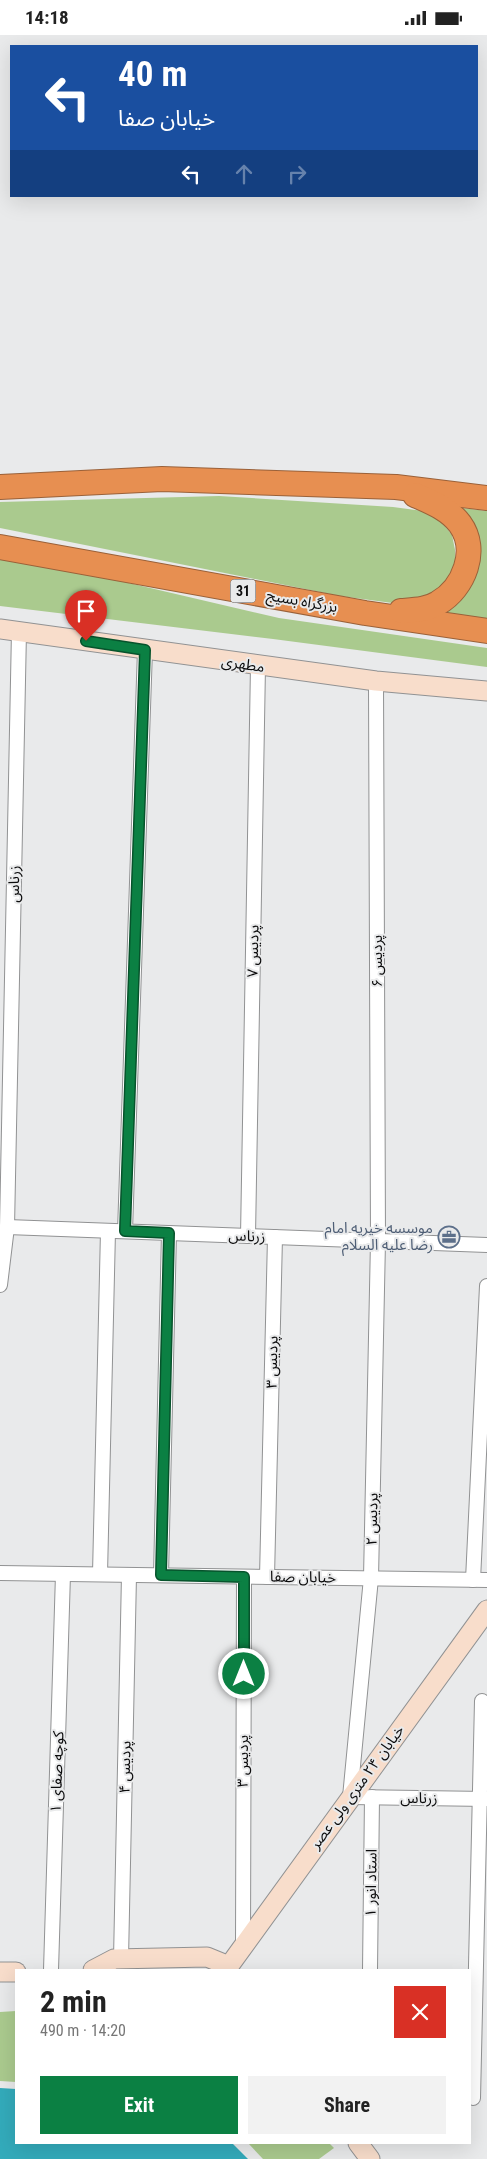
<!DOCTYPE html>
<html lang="en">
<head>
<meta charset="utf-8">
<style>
	:root { --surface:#fff; --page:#f2f2f2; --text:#222; --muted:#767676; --accent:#0b8043 }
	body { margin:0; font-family:"Roboto Condensed","Noto Sans Arabic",sans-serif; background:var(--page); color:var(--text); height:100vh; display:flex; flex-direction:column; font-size:19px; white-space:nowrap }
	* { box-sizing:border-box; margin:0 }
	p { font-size:16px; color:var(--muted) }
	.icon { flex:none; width:28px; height:28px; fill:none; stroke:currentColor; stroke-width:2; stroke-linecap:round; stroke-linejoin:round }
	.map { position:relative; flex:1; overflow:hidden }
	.drawer { position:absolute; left:15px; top:1934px; width:456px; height:175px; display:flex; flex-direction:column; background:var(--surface); border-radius:0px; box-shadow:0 5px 20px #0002 }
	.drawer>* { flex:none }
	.hud { position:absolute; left:10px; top:10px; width:468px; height:152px; border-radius:0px; box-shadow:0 5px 20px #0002; background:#1a4fa0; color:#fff; overflow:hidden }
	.pin { position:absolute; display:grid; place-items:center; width:42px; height:42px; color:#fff; margin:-51px -21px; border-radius:50% 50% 50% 0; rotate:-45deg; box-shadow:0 0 5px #0007 }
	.pin .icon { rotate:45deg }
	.me { position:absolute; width:55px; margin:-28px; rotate:0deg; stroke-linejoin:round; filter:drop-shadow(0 0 4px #0008) }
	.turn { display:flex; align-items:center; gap:18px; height:105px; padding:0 25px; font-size:22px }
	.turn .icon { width:65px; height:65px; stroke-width:2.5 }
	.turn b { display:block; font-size:35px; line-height:42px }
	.lanes { display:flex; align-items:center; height:48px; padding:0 25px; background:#0003; justify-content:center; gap:25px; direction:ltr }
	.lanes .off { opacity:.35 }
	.round { display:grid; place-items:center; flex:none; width:52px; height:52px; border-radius:0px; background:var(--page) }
	.overview { display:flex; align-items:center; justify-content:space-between; height:85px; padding:0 25px }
	h1 { font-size:30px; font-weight:700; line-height:38px }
	.button { display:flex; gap:10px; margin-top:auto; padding:10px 25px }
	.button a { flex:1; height:58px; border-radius:0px; background:var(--accent); color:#fff; font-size:20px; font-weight:700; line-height:58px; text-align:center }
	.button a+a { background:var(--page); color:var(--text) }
	.status { display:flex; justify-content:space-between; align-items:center; height:35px; padding:0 25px; background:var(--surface); direction:ltr }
	.status svg { height:14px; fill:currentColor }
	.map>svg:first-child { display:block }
</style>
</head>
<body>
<div class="status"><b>14:18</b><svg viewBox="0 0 49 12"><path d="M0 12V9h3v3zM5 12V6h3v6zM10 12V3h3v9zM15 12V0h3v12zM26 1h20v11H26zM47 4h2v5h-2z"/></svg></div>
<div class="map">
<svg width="487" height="2124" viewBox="0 0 487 2124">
	<rect width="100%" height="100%" fill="#e9eaeb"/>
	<g fill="#aaca8e">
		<path d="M219 461 393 472 423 476 441 486 452 500 455 515V530L451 541 436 559 400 569 340 561 0 493V467Z"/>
		<path d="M455 472 487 476V586L442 581C462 568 472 555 478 531Z"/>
		<path d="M0 524 39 527 279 583 487 613V632L273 604 0 571Z"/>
		<path d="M16 1976V2047L0 2046V1977Z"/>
		<path d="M248 2108H329L334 2113 319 2124H263Z"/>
	</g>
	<path fill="#33abbb" d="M0 2053 16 2054V2108H232L248 2124H0Z"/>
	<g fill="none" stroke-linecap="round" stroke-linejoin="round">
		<g stroke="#919293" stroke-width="16">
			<g id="street">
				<path d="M376 646 378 1206 371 1543 350 1762 487 1764"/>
				<path d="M7 1192 487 1210"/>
				<path d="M125 1196 145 615"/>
				<path d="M248 1201 258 631"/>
				<path d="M0 1250 7 1192 19 596"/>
				<path d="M0 1538 487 1545"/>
				<path d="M100 1539 108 1196"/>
				<path d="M161 1540 169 1198"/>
				<path d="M267 1542 275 1202"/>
				<path d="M473 1545 487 1251"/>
				<path d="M243 1911 244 1542"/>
				<path d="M121 1924 129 1540"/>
				<path d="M51 1935 63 1539"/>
				<path d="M370 1935 372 1762"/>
				<path d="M473 2063 482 1666"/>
			</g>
		</g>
		<g stroke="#919293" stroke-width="21">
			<g id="secondary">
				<path d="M0 594 376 646 487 656"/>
				<path d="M93 1935 114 1924 207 1922 229 1931"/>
				<path d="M222 1935 229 1931 487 1575"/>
				<path d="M0 1937H16"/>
				<path d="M358 2108 370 2124"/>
			</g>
		</g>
		<g stroke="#9a6139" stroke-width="26">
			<g id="highway">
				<path d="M0 452 162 444 396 452 487 463"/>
				<path d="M0 512 365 578 487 596"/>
				<path d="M401 576C414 575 427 575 438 568 464 553 479 515 460 489 449 474 431 467 415 460"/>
			</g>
		</g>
		<use href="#street" stroke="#fff" stroke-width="14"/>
		<use href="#secondary" stroke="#f8ddcb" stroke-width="19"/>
		<use href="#highway" stroke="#e78f51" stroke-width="24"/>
	</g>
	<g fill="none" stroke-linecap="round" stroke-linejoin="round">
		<g stroke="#07532c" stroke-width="12">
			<path id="route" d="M86 606 145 615 125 1196 169 1198 161 1540 244 1542V1639"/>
		</g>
		<use href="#route" stroke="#0b8043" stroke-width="9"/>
	</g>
	<defs>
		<g id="office-ring" transform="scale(1.125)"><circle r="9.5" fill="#e9eaeb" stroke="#5c6f8a" stroke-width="1.5"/><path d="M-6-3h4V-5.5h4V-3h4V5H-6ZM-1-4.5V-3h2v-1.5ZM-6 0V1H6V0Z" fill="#5c6f8a"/></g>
	</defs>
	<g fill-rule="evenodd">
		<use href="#office-ring" x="449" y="1202"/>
	</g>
	<g text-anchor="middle" stroke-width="4" stroke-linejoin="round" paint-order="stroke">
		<rect fill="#e9eaeb" stroke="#4e4f50" stroke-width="1" x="230.5" y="544.5" width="25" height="23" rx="4"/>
		<g font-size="14" font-weight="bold" fill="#0c0c0d">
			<text x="243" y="561">31</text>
		</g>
		<g font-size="15" fill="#0c0c0d" stroke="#e9eaeb">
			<text transform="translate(302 566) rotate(10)" y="5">بزرگراه بسیج</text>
			<text transform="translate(243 629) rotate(8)" y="5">مطهری</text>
			<text transform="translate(14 849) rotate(-89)" y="5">زرناس</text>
			<text transform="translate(253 916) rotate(-89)" y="5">پردیس ۷</text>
			<text transform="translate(377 926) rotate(-90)" y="5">پردیس ۶</text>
			<text transform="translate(247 1201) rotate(2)" y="5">زرناس</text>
			<text transform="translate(272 1327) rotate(-89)" y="5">پردیس ۳</text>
			<text transform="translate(372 1484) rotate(-89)" y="5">پردیس ۲</text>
			<text transform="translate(303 1542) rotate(1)" y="5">خیابان صفا</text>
			<text transform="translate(243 1726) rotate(-90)" y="5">پردیس ۳</text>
			<text transform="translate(125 1732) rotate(-89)" y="5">پردیس ۴</text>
			<text transform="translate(57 1737) rotate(-88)" y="5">کوچه صفای ۱</text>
			<text transform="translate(357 1752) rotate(-54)" y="5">خیابان ۲۴ متری ولی عصر</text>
			<text transform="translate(419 1763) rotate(1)" y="5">زرناس</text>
			<text transform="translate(371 1848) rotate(-89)" y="5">استاد انور ۱</text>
		</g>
		<g font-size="15" fill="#4e5e75" stroke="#e9eaeb" text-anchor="end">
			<text x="433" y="1198">موسسه خیریه امام<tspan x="433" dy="17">رضا علیه السلام</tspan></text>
		</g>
	</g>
</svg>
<div class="pin" style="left:86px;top:606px;background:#d93025"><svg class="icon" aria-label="arrive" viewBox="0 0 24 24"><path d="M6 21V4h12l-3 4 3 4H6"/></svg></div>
<svg class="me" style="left:244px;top:1639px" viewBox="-20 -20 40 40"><circle r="17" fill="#0b8043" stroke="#fff" stroke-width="3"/><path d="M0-11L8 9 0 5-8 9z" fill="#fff"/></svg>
<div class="hud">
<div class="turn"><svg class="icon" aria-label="left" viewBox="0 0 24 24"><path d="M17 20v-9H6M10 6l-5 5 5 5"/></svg><div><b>40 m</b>خیابان صفا</div></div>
<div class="lanes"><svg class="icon" aria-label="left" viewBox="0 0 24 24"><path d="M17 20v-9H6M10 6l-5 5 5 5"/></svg><svg class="icon off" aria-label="ahead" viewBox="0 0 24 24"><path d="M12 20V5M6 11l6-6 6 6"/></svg><svg class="icon off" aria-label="right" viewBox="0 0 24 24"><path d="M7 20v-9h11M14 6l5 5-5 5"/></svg></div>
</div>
<section class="drawer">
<div class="overview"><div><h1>2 min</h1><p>490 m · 14:20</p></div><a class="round" style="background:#d93025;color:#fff"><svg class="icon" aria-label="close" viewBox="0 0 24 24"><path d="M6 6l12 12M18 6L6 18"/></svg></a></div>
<div class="button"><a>Exit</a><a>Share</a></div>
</section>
</div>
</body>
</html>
